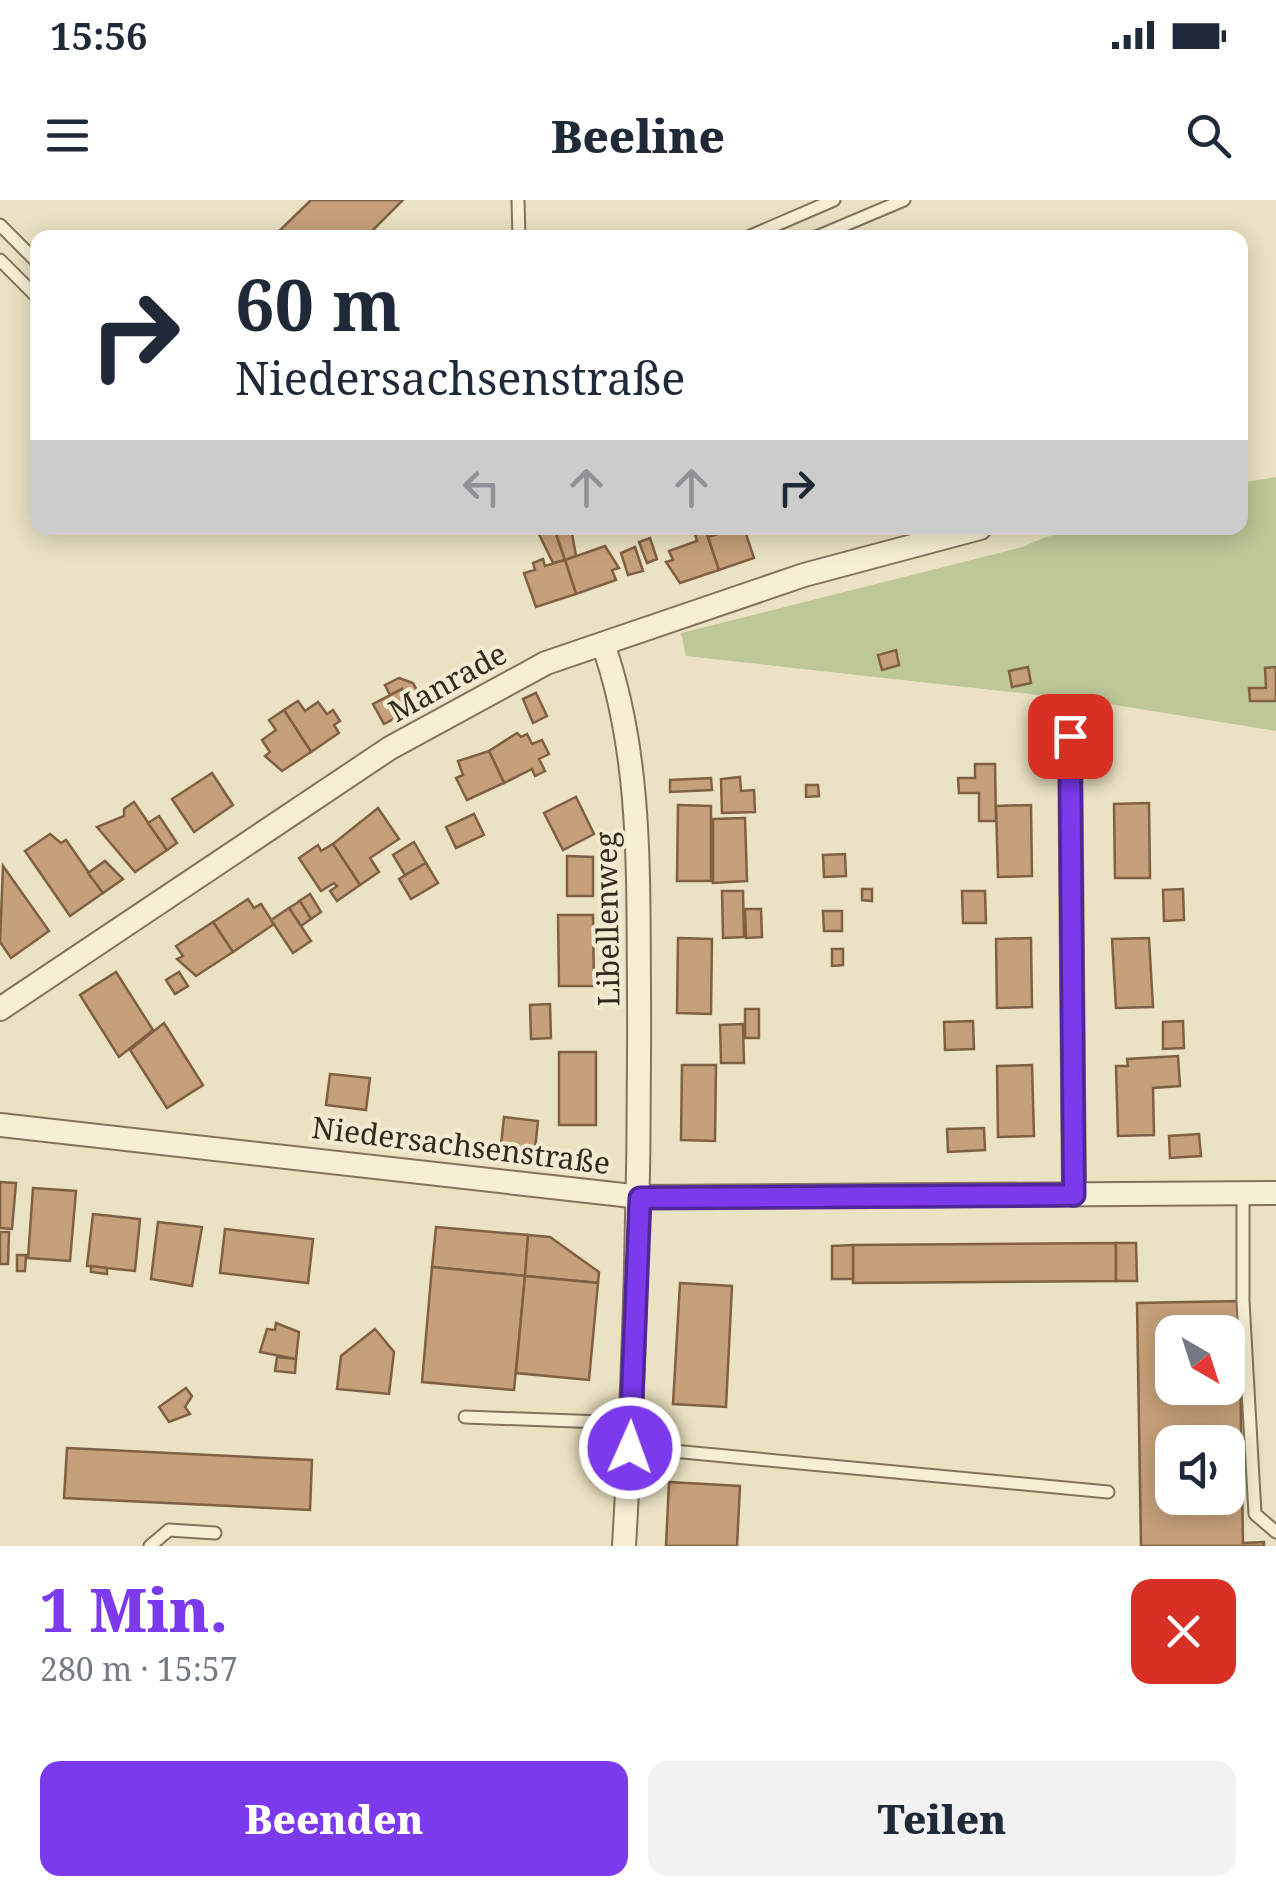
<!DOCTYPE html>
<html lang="de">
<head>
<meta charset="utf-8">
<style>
	:root { --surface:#fff; --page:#f2f2f3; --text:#1f2937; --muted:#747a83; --accent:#7c3aed }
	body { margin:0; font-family:"Noto Serif",serif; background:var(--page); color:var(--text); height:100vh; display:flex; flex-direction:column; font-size:38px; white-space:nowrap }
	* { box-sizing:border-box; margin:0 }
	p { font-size:32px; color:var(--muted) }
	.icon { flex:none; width:55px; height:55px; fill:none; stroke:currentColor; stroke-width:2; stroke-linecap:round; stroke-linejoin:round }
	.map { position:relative; height:1346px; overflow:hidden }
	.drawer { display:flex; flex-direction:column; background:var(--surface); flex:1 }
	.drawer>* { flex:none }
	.banner { position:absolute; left:30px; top:30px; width:1218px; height:305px; border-radius:20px; box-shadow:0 5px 25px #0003; background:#fff; color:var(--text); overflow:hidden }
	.needle { width:65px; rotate:141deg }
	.controls { position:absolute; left:1155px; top:1115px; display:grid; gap:20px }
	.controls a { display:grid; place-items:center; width:90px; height:90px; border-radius:20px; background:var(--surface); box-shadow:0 5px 25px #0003; font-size:50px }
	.pin { position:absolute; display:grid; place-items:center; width:85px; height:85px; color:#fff; margin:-42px; border-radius:20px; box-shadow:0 5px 15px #0006 }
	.me { position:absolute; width:110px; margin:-55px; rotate:2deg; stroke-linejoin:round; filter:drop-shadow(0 0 8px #0008) }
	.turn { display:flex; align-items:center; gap:35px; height:210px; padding:0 40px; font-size:45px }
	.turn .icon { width:130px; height:130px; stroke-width:2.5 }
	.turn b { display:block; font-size:70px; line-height:85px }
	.lanes { display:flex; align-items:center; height:95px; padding:0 40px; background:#0003; justify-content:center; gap:50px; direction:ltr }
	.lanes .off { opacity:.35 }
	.round { display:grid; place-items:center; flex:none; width:105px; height:105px; border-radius:20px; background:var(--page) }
	.head { display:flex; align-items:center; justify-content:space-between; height:170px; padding:0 40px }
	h1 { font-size:60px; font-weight:800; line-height:75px; color:var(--accent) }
	.button { display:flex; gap:20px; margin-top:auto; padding:20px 40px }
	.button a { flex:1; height:115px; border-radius:20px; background:var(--accent); color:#fff; font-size:40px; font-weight:800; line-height:115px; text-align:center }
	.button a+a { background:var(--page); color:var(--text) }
	.status { display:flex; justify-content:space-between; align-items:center; height:70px; padding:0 50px; background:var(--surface); direction:ltr }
	.status svg { height:28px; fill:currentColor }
	header { display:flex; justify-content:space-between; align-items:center; height:130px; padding:0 40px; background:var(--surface); font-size:45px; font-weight:800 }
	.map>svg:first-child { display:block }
</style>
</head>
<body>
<div class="status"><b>15:56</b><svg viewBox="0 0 49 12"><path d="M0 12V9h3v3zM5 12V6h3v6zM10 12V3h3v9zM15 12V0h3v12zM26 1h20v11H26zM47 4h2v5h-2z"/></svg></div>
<header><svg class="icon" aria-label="menu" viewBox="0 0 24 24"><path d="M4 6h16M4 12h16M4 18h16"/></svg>Beeline<svg class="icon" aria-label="search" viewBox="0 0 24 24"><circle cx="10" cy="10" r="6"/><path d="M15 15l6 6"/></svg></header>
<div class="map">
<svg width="1276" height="1346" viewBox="0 0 1276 1346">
	<rect width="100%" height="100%" fill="#eae2c2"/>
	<path fill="#bdc797" d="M1276 277V531L1084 500 686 456 681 433 1023 347C1088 314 1169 328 1240 328V283Z"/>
	<g fill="#c6a07a" stroke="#806042" stroke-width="2.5" fill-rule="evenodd">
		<path d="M311 0H403L365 38H272Z"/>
		<path d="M536 328H554L565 360 553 363Z"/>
		<path d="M554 328H571L576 356 565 360Z"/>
		<path d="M693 328H705L719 370 680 383 666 362 673 360 669 351 697 341Z"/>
		<path d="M736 328H744L754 358 719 370 708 337Z"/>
		<path d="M650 338 657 359 647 363 639 342Z"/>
		<path d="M605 346 619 368 612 370 616 380 576 394 565 360Z"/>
		<path d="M635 347 643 371 628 375 621 353Z"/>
		<path d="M543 359 545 366 565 360 576 394 536 407 524 373 535 370 533 363Z"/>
		<path d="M896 450 899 465 882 470 878 455Z"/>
		<path d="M1028 467 1031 483 1012 487 1009 471Z"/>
		<path d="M1276 467V501H1250L1249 488H1266L1265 468Z"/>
		<path d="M399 478 413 483 420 496 408 502 402 489 390 495 385 485Z"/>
		<path d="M402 489 412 509 384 524 373 504Z"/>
		<path d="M536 493 547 516 533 523 523 499Z"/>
		<path d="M298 501 305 511 318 502 327 514 333 510 340 521 334 525 339 533 311 552 284 510Z"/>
		<path d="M284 510 311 552 282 571 265 556 270 552 262 540 276 530 269 520Z"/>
		<path d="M517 533 521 537 527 534 532 544 542 540 549 554 539 559 545 571 535 576 532 569 504 583 489 551Z"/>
		<path d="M489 551 504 583 467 600 456 578 463 575 458 561Z"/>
		<path d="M975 564H995L996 621H979V593H959L958 578H975Z"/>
		<path d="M212 573 233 605 194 632 172 599Z"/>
		<path d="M740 577 741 591 754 590 755 612 722 613 721 579Z"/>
		<path d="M711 578 712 590 670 592V580Z"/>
		<path d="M806 585H818L819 596 806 597Z"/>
		<path d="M576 597 594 634 563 650 544 613Z"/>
		<path d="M134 602 167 650 135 672 97 627 124 616V609Z"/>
		<path d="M1149 603 1150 678H1115L1114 604Z"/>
		<path d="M678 605 711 606V681H677Z"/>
		<path d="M1031 605 1032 676 998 677 996 606Z"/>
		<path d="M378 608 399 639 370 658 379 672 360 685 333 644Z"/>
		<path d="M474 614 484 635 456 648 446 627Z"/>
		<path d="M159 616 177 643 167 650 148 623Z"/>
		<path d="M745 618 747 681 713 683V619Z"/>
		<path d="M50 634 61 643 66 640 103 693 70 716 25 651Z"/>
		<path d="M414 642 426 663 405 675 393 655Z"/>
		<path d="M333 644 360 685 337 701 330 691 337 686 334 683 321 691 299 658 318 645 321 651Z"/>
		<path d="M845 654 846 676 824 677 823 655Z"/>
		<path d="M567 656 593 657V696H567Z"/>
		<path d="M105 661 123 679 103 693 88 673Z"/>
		<path d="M426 663 438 683 411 699 399 679Z"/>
		<path d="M3 666 49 731 11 758 0 742Z"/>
		<path d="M862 689H872V701L862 700Z"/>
		<path d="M1183 689 1184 720 1164 721 1163 690Z"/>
		<path d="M722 691H743L744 737 723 738Z"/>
		<path d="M962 691H985L986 723H963Z"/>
		<path d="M310 694 321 712 311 719 299 701Z"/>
		<path d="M248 699 254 708 261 704 274 724 233 752 213 722Z"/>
		<path d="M300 701 311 719 301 726 289 708Z"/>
		<path d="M289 708 311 741 293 753 271 720Z"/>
		<path d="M745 709H761L762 737 746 738Z"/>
		<path d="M823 711H842V731H824Z"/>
		<path d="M558 715H593L594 786H559Z"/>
		<path d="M213 722 233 752 196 776 177 759 183 756 176 746Z"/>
		<path d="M678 738 712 739 711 814 677 813Z"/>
		<path d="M1031 738 1032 807 997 808 996 739Z"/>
		<path d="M1149 738 1153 807 1116 808 1112 739Z"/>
		<path d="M832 749H843V765L832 766Z"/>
		<path d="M116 772 153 830 119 857 80 795Z"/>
		<path d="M179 772 188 786 175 794 166 780Z"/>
		<path d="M550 804 551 838 531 839 530 805Z"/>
		<rect x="745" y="809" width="14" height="29"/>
		<path d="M973 821 974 849 945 850 944 822Z"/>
		<path d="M1183 821 1184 848 1163 849V822Z"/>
		<path d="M164 823 203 885 167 908 130 850Z"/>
		<path d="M743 824 744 863H721L720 825Z"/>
		<rect x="559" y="852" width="37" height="73"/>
		<path d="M1178 856 1180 886 1153 888 1154 935 1118 936 1116 866H1128L1127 859Z"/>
		<path d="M682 865H716L715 941 681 940Z"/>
		<path d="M1032 865 1034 936 998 937 997 866Z"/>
		<path d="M330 874 370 878 366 910 326 905Z"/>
		<path d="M504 917 538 921 535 949 501 945Z"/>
		<path d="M984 928 985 950 948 952 947 929Z"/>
		<path d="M1199 934 1201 956 1170 958 1169 936Z"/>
		<path d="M0 982 16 983 12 1029 0 1028Z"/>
		<path d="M33 988 76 991 70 1061 28 1058Z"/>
		<path d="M93 1014 140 1019 135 1071 87 1066Z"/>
		<path d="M158 1022 202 1027 192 1086 151 1079Z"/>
		<path d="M436 1027 528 1035 525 1076 432 1067Z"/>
		<path d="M225 1029 313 1039 308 1083 220 1073Z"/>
		<path d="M0 1032H9L8 1064H0Z"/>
		<path d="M528 1035 550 1037 599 1072 598 1083 525 1076Z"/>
		<path d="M1116 1043V1081L853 1083V1045Z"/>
		<path d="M1116 1043H1136L1137 1081H1116Z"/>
		<path d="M853 1045V1079H832V1046Z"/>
		<path d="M17 1055H26L25 1071H17Z"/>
		<path d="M91 1066 107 1068V1074L91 1072Z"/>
		<path d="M432 1067 525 1076 514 1190 422 1182Z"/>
		<path d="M525 1076 598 1083 589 1180 516 1173Z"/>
		<path d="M680 1083 732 1086 726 1207 673 1204Z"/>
		<path d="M1239 1101 1243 1343 1264 1342V1346H1141L1137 1103ZM1172 1132H1228V1188H1172ZM1172 1242H1228V1298H1172Z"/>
		<path d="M276 1123 299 1132 296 1159 260 1152 267 1129 275 1130Z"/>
		<path d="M375 1129 394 1152 389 1194 337 1189 341 1156Z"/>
		<path d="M277 1157 296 1159 295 1173 275 1171Z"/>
		<path d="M186 1188 192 1196 185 1207 190 1214 169 1222 159 1207Z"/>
		<path d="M67 1248 312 1260 310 1310 64 1298Z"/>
		<path d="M669 1282 740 1286 737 1346H666Z"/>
	</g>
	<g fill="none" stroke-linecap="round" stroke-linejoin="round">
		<g stroke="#82735a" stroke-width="15">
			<g id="lane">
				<path d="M518 0 519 38"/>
				<path d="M0 25 38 63"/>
				<path d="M746 38 834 0"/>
				<path d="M814 38 904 0"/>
				<path d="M0 60 38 98"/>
				<path d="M1243 993V1101L1255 1314 1276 1332"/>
				<path d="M465 1217 630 1223"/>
				<path d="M630 1247 1108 1292"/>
				<path d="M150 1346 169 1330 215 1333"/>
			</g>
		</g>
		<g stroke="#82735a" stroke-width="26">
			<g id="street">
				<path d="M603 444C642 555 638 674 639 791 640 976 635 1161 624 1346"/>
				<path d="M1070 536 1074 995"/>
				<path d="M0 809 390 548 546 463 804 375 980 328"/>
				<path d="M0 925 641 997 1276 993"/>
			</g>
		</g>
		<use href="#lane" stroke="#f6efd4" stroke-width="11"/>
		<use href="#street" stroke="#f6efd4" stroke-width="22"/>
	</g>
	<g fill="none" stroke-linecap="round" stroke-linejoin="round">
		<g stroke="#51269a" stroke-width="25">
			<path id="route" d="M630 1248 640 998 1074 995 1070 536"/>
		</g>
		<use href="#route" stroke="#7c3aed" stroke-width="18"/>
	</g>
	<g text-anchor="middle" stroke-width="8" stroke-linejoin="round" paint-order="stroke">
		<g font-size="30" fill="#332a1e" stroke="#f2ebd1">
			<text transform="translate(448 483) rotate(-29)" y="10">Manrade</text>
			<text transform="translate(608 719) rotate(-91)" y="10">Libellenweg</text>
			<text transform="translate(461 946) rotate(7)" y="10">Niedersachsenstraße</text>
		</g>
	</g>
</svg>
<div class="controls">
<a><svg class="needle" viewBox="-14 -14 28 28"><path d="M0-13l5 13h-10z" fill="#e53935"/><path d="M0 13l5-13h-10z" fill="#747a83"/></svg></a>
<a><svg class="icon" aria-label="sound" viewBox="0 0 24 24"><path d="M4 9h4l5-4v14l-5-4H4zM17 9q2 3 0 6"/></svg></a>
</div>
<div class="pin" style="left:1070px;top:536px;background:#d93025"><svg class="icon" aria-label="arrive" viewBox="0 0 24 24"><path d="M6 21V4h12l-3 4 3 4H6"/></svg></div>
<svg class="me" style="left:630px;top:1248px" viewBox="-20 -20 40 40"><circle r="17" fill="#7c3aed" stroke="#fff" stroke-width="3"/><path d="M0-11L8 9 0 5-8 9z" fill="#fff"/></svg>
<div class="banner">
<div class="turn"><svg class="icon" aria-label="right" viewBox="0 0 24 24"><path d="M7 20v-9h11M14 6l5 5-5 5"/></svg><div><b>60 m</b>Niedersachsenstraße</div></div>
<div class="lanes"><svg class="icon off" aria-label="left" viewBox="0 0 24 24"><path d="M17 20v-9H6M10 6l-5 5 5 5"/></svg><svg class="icon off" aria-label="ahead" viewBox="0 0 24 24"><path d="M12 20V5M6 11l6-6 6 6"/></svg><svg class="icon off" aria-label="ahead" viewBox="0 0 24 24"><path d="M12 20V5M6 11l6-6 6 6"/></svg><svg class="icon" aria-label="right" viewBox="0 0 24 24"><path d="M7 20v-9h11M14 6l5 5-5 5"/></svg></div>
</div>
</div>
<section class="drawer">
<div class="head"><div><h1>1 Min.</h1><p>280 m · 15:57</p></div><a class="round" style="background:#d93025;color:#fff"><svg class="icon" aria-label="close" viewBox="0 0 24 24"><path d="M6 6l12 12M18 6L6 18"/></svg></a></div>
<div class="button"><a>Beenden</a><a>Teilen</a></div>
</section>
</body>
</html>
